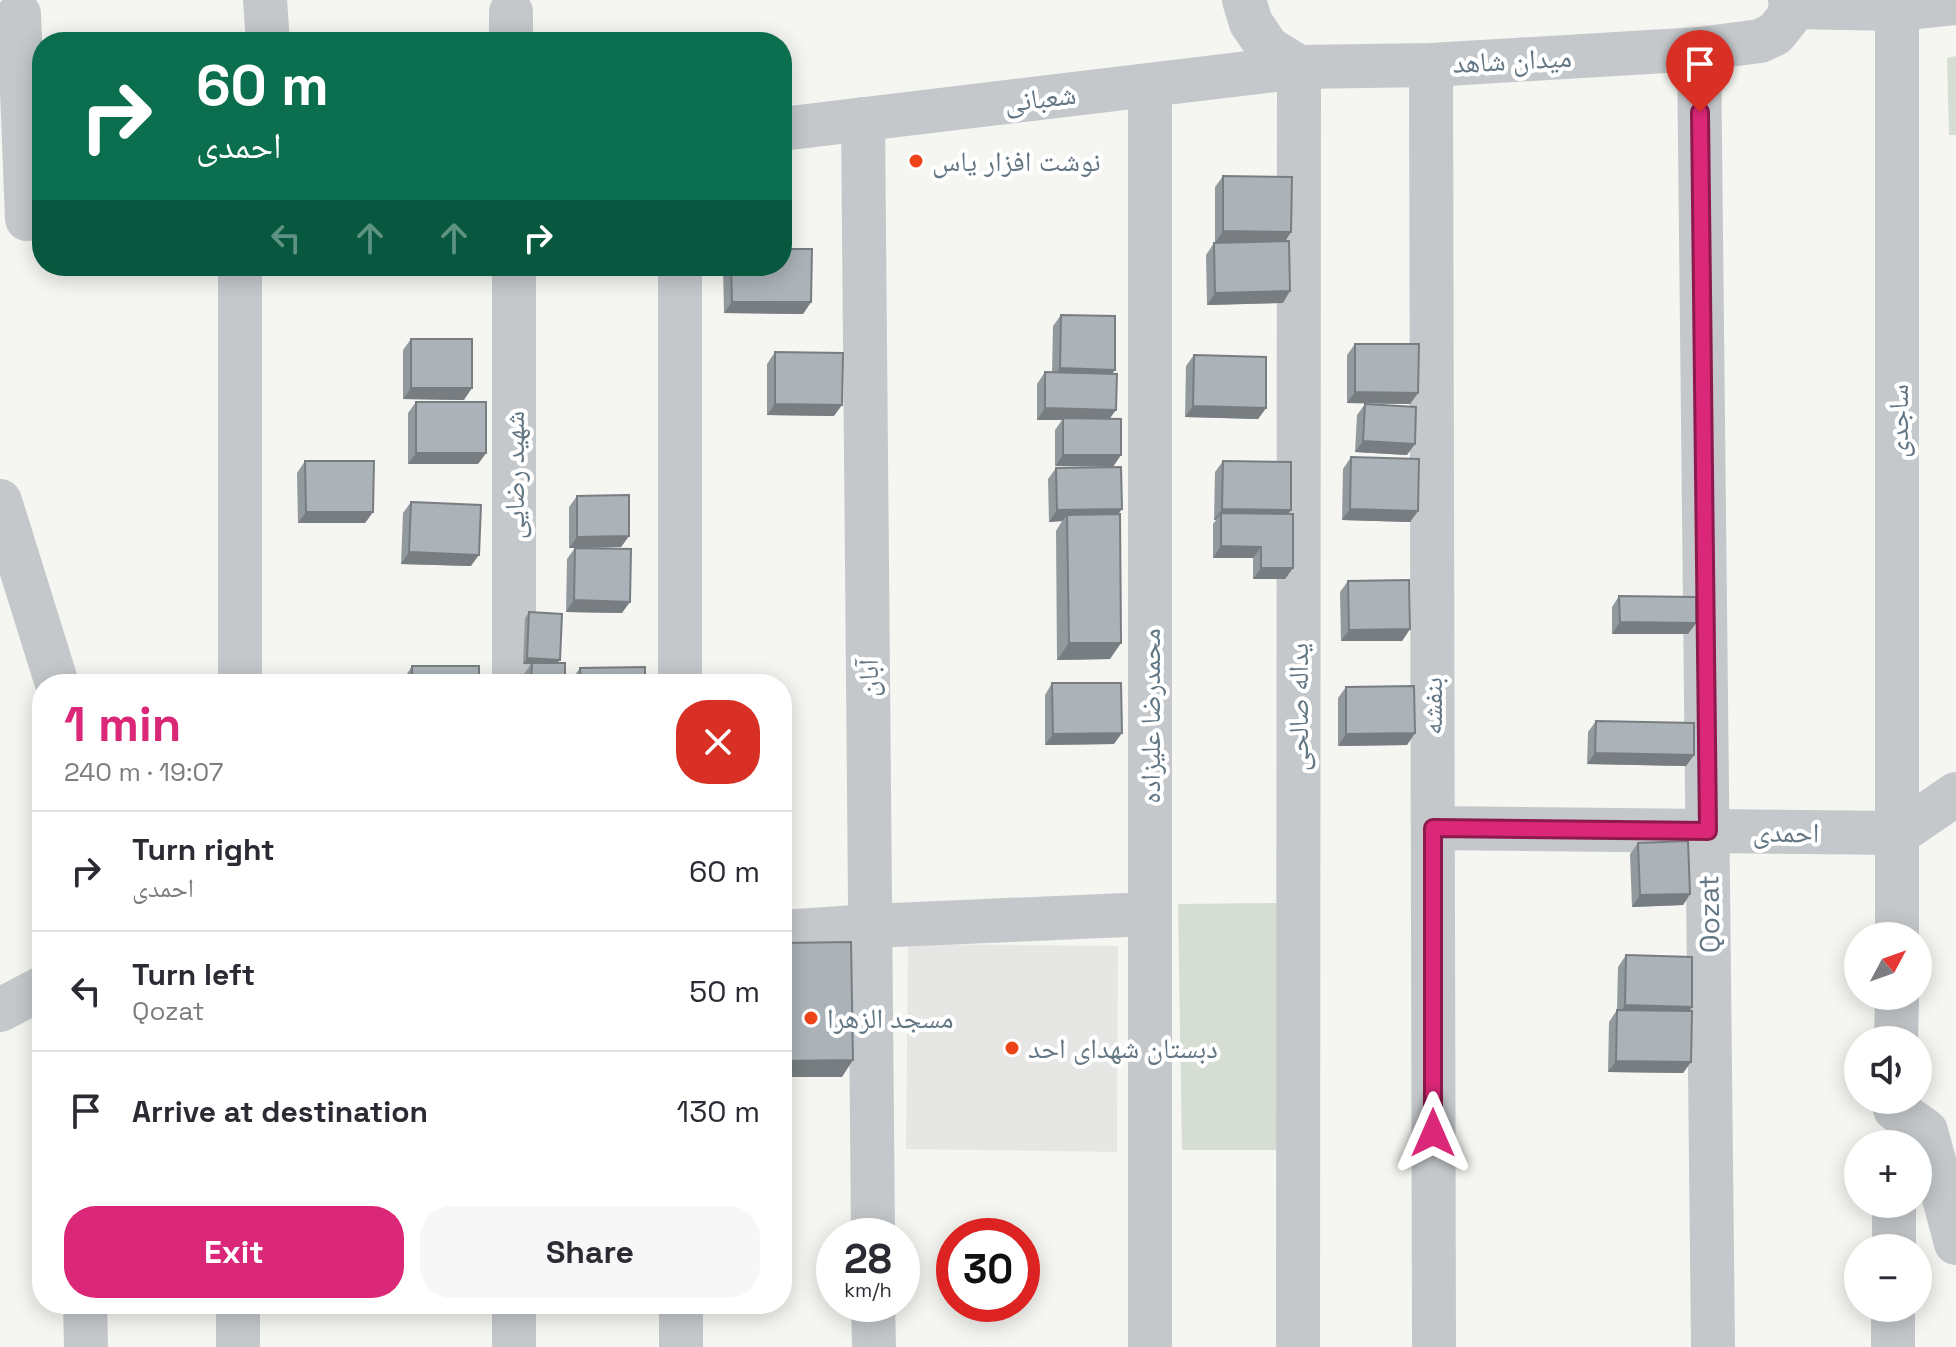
<!DOCTYPE html>
<html lang="en">
<head>
<meta charset="utf-8">
<style>
	:root { --surface:#fff; --page:#f7f7f7; --text:#2b2b33; --muted:#7c7c81; --line:#e1e1e2; --accent:#db2777 }
	body { margin:0; font-family:"Space Grotesk","Noto Naskh Arabic",sans-serif; background:var(--page); color:var(--text); height:100vh; display:flex; flex-direction:column; font-size:30px; white-space:nowrap }
	* { box-sizing:border-box; margin:0 }
	p { font-size:26px; color:var(--muted) }
	.icon { flex:none; width:44px; height:44px; fill:none; stroke:currentColor; stroke-width:2; stroke-linecap:round; stroke-linejoin:round }
	.map { position:relative; flex:1; overflow:hidden }
	.drawer { position:absolute; left:32px; top:674px; width:760px; height:640px; display:flex; flex-direction:column; background:var(--surface); border-radius:32px; box-shadow:0 4px 20px #0003 }
	.drawer>* { flex:none }
	.guide { position:absolute; left:32px; top:32px; width:760px; height:244px; border-radius:32px; box-shadow:0 4px 20px #0003; background:#0b6e4f; color:#fff; overflow:hidden }
	.needle { width:52px; rotate:49deg }
	.controls { position:absolute; left:1844px; top:922px; display:grid; gap:16px }
	.controls a { display:grid; place-items:center; width:88px; height:88px; border-radius:50%; background:var(--surface); box-shadow:0 4px 20px #0003; font-size:40px }
	.speed { position:absolute; left:816px; top:1218px; display:flex; gap:16px; font-size:40px; font-weight:700; text-align:center }
	.speed>* { display:grid; place-content:center; width:104px; height:104px; border-radius:50%; background:var(--surface); box-shadow:0 4px 20px #0003; line-height:1 }
	.speed small { font-size:20px; font-weight:400 }
	.speed .limit { border:12px solid #d22; background:#fff; color:#111 }
	.pin { position:absolute; display:grid; place-items:center; width:68px; height:68px; color:#fff; margin:-82px -34px; border-radius:50% 50% 50% 0; rotate:-45deg; box-shadow:0 0 8px #0007 }
	.pin .icon { rotate:45deg }
	.me { position:absolute; width:88px; margin:-44px; rotate:0deg; stroke-linejoin:round; filter:drop-shadow(0 0 6px #0008) }
	.turn { display:flex; align-items:center; gap:28px; height:168px; padding:0 32px; font-size:36px }
	.turn .icon { width:104px; height:104px; stroke-width:2.5 }
	.turn b { display:block; font-size:56px; line-height:68px }
	.lanes { display:flex; align-items:center; height:76px; padding:0 32px; background:#0003; justify-content:center; gap:40px; direction:ltr }
	.lanes .off { opacity:.35 }
	.round { display:grid; place-items:center; flex:none; width:84px; height:84px; border-radius:32px; background:var(--page) }
	.summary { display:flex; align-items:center; justify-content:space-between; height:136px; padding:0 32px }
	h1 { font-size:48px; font-weight:700; line-height:60px; color:var(--accent) }
	.cta { display:flex; gap:16px; margin-top:auto; padding:16px 32px }
	.cta a { flex:1; height:92px; border-radius:32px; background:var(--accent); color:#fff; font-size:32px; font-weight:700; line-height:92px; text-align:center }
	.cta a+a { background:var(--page); color:var(--text) }
	ul { padding:0; list-style:none }
	li { display:flex; align-items:center; gap:24px; height:120px; padding:0 32px; border-top:2px solid var(--line) }
	li div { flex:1 }
	li b { display:block; font-size:30px }
	li em { font-style:normal }
	.map>svg:first-child { display:block }
</style>
</head>
<body>
<div class="map">
<svg width="1956" height="1347" viewBox="0 0 1956 1347">
	<rect width="100%" height="100%" fill="#f5f5f1"/>
	<path fill="#e6e6e4" d="M908 944 1118 946 1117 1152 906 1149Z"/>
	<g fill="#d6ddd2">
		<path d="M1956 56V135H1949L1947 58Z"/>
		<path d="M1282 903 1285 1150H1182L1178 904Z"/>
	</g>
	<g fill="none" stroke-linecap="round" stroke-linejoin="round">
		<g stroke="#c4c8cb" stroke-width="44">
			<path d="M265 0 268 42"/>
			<path d="M1244 0 1251 23 1268 48 1299 67 1431 65 1699 49 1760 41 1775 34 1787 19 1791 7 1790 0"/>
			<path d="M1791 7 1897 9 1956 3"/>
			<path d="M1897 9V936"/>
			<path d="M511 12V42"/>
			<path d="M19 14 27 219"/>
			<path d="M1699 49 1713 1347"/>
			<path d="M1431 65 1434 1347"/>
			<path d="M863 119 873 1236"/>
			<path d="M782 129 1299 67 1298 1347"/>
			<path d="M514 266V684"/>
			<path d="M680 266V684"/>
			<path d="M0 501 57 684"/>
			<path d="M240 684V266"/>
			<path d="M1433 828 1899 833"/>
			<path d="M1899 833 1956 794"/>
			<path d="M782 932 870 926 1149 914"/>
			<path d="M0 1010 42 988"/>
			<path d="M1896 1040 1897 996"/>
			<path d="M1895 1109 1926 1131 1956 1243"/>
			<path d="M1894 1248V1204"/>
			<path d="M85 1304 86 1347"/>
			<path d="M681 1304V1347"/>
			<path d="M873 1304 874 1347"/>
			<path d="M238 1347V1304"/>
			<path d="M514 1347V1304"/>
			<path d="M1150 1347V85"/>
			<path d="M1893 1347V1308"/>
		</g>
	</g>
	<g fill="#939a9e">
		<path d="M1223 176 1291 232 1285 241 1283 303 1207 305 1206 255 1214 243H1232H1215V187Z"/>
		<path d="M723 266H782L811 302 803 314 724 313Z"/>
		<path d="M1061 315 1112 374 1116 410 1055 466V430L1062 420H1037V384L1045 372 1052 373 1053 326Z"/>
		<path d="M411 339 464 400 403 399V350Z"/>
		<path d="M1355 344 1418 393 1410 404 1347 403V355Z"/>
		<path d="M775 352 834 416 767 415V364Z"/>
		<path d="M1194 355 1266 408 1258 419 1185 417 1186 366Z"/>
		<path d="M416 402 486 453 478 464H408V413Z"/>
		<path d="M1365 404 1407 455 1355 452 1357 415Z"/>
		<path d="M1351 457 1418 511 1410 522 1342 520 1343 469Z"/>
		<path d="M305 461 373 512 365 523H298L297 473Z"/>
		<path d="M1223 461 1288 514 1293 568 1285 579H1253V558H1213V524L1216 520H1214L1215 472Z"/>
		<path d="M1056 468 1118 514 1110 659 1057 660 1056 531 1062 521 1049 522 1048 479Z"/>
		<path d="M577 496 629 536 621 547 579 548 622 613 566 612 567 559 575 548H569V507Z"/>
		<path d="M411 502 471 566 401 564 403 513Z"/>
		<path d="M1348 581 1410 629 1402 641H1341L1340 592Z"/>
		<path d="M1619 596 1696 623 1688 634H1612V607Z"/>
		<path d="M529 612 558 663 565 684H524V674L531 664H523L525 618Z"/>
		<path d="M412 666 479 684H405V677Z"/>
		<path d="M580 668 645 684H573L572 679Z"/>
		<path d="M1052 683 1114 744 1045 745V695Z"/>
		<path d="M1346 687 1415 733 1407 745 1338 746V698Z"/>
		<path d="M1596 721 1694 755 1686 766 1587 764 1588 732Z"/>
		<path d="M1638 843 1690 894 1683 905 1632 907 1630 854Z"/>
		<path d="M1626 955 1692 1007 1689 1011 1691 1062 1683 1073 1608 1072 1609 1022 1617 1010 1618 967Z"/>
	</g>
	<g fill="#787d81">
		<path d="M1223 231 1291 232 1284 243H1215Z"/>
		<path d="M1290 291 1283 303 1207 305 1215 293Z"/>
		<path d="M732 302H811L803 314 724 313Z"/>
		<path d="M1060 368 1115 370 1107 381 1052 379Z"/>
		<path d="M411 388H472L464 400 403 399Z"/>
		<path d="M1355 392 1418 393 1410 404 1347 403Z"/>
		<path d="M775 404 842 405 834 416 767 415Z"/>
		<path d="M1193 406 1266 408 1258 419 1185 417Z"/>
		<path d="M1045 408 1116 410 1108 421 1063 418 1062 420H1037Z"/>
		<path d="M1363 441 1415 444 1407 455 1355 452Z"/>
		<path d="M416 453H486L478 464H408Z"/>
		<path d="M1063 455H1121L1113 467 1055 466Z"/>
		<path d="M1122 509 1114 520 1067 515 1062 521 1049 522 1057 510Z"/>
		<path d="M1222 509 1291 510 1283 521 1221 513 1216 520H1214Z"/>
		<path d="M1350 509 1418 511 1410 522 1342 520Z"/>
		<path d="M306 512H373L365 523H298Z"/>
		<path d="M629 536 621 547 569 548 577 537Z"/>
		<path d="M1221 546 1261 547 1253 558H1213Z"/>
		<path d="M409 552 479 555 471 566 401 564Z"/>
		<path d="M1261 568H1293L1285 579H1253Z"/>
		<path d="M574 600 630 602 622 613 566 612Z"/>
		<path d="M1620 622 1696 623 1688 634H1612Z"/>
		<path d="M1410 629 1402 641H1341L1349 630Z"/>
		<path d="M1069 643H1121L1110 659 1057 660Z"/>
		<path d="M527 658 560 660 556 665 523 664Z"/>
		<path d="M1122 733 1114 744 1045 745 1053 734Z"/>
		<path d="M1415 733 1407 745 1338 746 1346 734Z"/>
		<path d="M1595 753 1694 755 1686 766 1587 764Z"/>
		<path d="M1690 894 1683 905 1632 907 1640 895Z"/>
		<path d="M1625 1005 1692 1007 1684 1018 1617 1017Z"/>
		<path d="M853 1060 842 1077H782V1061Z"/>
		<path d="M1616 1061 1691 1062 1683 1073 1608 1072Z"/>
	</g>
	<g fill="#abb3b8" stroke="#787d81" stroke-width="2">
		<path d="M1223 176 1292 177 1291 232 1223 231Z"/>
		<path d="M1289 241 1290 291 1215 293 1214 243Z"/>
		<path d="M782 249H812L811 302H732L731 266H782Z"/>
		<path d="M1061 315 1115 316V370L1060 368Z"/>
		<rect x="411" y="339" width="61" height="49"/>
		<path d="M1355 344H1419L1418 393 1355 392Z"/>
		<path d="M775 352 843 353 842 405 775 404Z"/>
		<path d="M1194 355 1266 357V408L1193 406Z"/>
		<path d="M1045 372 1117 374 1116 410 1045 408Z"/>
		<rect x="416" y="402" width="70" height="51"/>
		<path d="M1365 404 1416 407 1415 444 1363 441Z"/>
		<path d="M1063 418 1121 419V455H1063Z"/>
		<path d="M1351 457 1419 459 1418 511 1350 509Z"/>
		<path d="M305 461H374L373 512H306Z"/>
		<path d="M1223 461 1291 462V510L1222 509Z"/>
		<path d="M1121 467 1122 509 1057 510 1056 468Z"/>
		<path d="M629 495V536L577 537V496Z"/>
		<path d="M411 502 481 505 479 555 409 552Z"/>
		<path d="M1221 513 1293 514V568H1261V547L1221 546Z"/>
		<path d="M1120 514 1121 643H1069L1067 515Z"/>
		<path d="M575 548 631 549 630 602 574 600Z"/>
		<path d="M1409 580 1410 629 1349 630 1348 581Z"/>
		<path d="M1619 596 1696 597V623L1620 622Z"/>
		<path d="M529 612 562 614 560 660 527 658Z"/>
		<path d="M532 663H565V684H531Z"/>
		<rect x="412" y="666" width="67" height="18"/>
		<path d="M645 667V684H581L580 668Z"/>
		<path d="M1052 683H1121L1122 733 1053 734Z"/>
		<path d="M1414 686 1415 733 1346 734V687Z"/>
		<path d="M1596 721 1694 723V755L1595 753Z"/>
		<path d="M1688 841 1690 894 1640 895 1638 843Z"/>
		<path d="M851 942 853 1060 782 1061V943Z"/>
		<path d="M1626 955 1692 957V1007L1625 1005Z"/>
		<path d="M1617 1010 1692 1011 1691 1062 1616 1061Z"/>
	</g>
	<g fill="none" stroke-linecap="round" stroke-linejoin="round">
		<g stroke="#8e194d" stroke-width="20">
			<path id="route" d="M1433 1133V828L1708 831 1700 112"/>
		</g>
		<use href="#route" stroke="#db2777" stroke-width="14"/>
	</g>
	<g fill="#ee4218" stroke="#fff" stroke-width="3">
		<circle cx="916" cy="161" r="8"/>
		<circle cx="811" cy="1018" r="8"/>
		<circle cx="1012" cy="1048" r="8"/>
	</g>
	<g text-anchor="middle" stroke-width="8" stroke-linejoin="round" paint-order="stroke">
		<g font-size="28" fill="#627684" stroke="#fff">
			<text transform="translate(1512 60) rotate(-3)" y="10">میدان شاهد</text>
			<text transform="translate(1040 98) rotate(-7)" y="10">شعبانی</text>
			<text transform="translate(1898 421) rotate(-90)" y="10">ساجدی</text>
			<text transform="translate(514 475) rotate(-90)" y="10">شهید رضایی</text>
			<text transform="translate(868 678) rotate(-90)" y="10">آبان</text>
			<text transform="translate(1432 706) rotate(-90)" y="10">بنفشه</text>
			<text transform="translate(1298 707) rotate(-90)" y="10">یداله صالحی</text>
			<text transform="translate(1150 716) rotate(-90)" y="10">محمدرضا علیزاده</text>
			<text transform="translate(1786 832) rotate(1)" y="10">احمدی</text>
			<text transform="translate(1709 914) rotate(-91)" y="10">Qozat</text>
		</g>
		<g font-size="28" fill="#627684" stroke="#fff" text-anchor="start">
			<text x="932" y="171">نوشت افزار یاس</text>
			<text x="827" y="1028">مسجد الزهرا</text>
			<text x="1028" y="1058">دبستان شهدای احد</text>
		</g>
	</g>
</svg>
<div class="controls">
<a><svg class="needle" viewBox="-14 -14 28 28"><path d="M0-13l5 13h-10z" fill="#e53935"/><path d="M0 13l5-13h-10z" fill="#7c7c81"/></svg></a>
<a><svg class="icon" aria-label="sound" viewBox="0 0 24 24"><path d="M4 9h4l5-4v14l-5-4H4zM17 9q2 3 0 6"/></svg></a>
<a>+</a>
<a>−</a>
</div>
<div class="speed"><div>28<small>km/h</small></div><div class="limit">30</div></div>
<div class="pin" style="left:1700px;top:112px;background:#d93025"><svg class="icon" aria-label="arrive" viewBox="0 0 24 24"><path d="M6 21V4h12l-3 4 3 4H6"/></svg></div>
<svg class="me" style="left:1433px;top:1133px" viewBox="-20 -20 40 40"><path d="M0-17L14 15 0 8-14 15z" fill="#db2777" stroke="#fff" stroke-width="4"/></svg>
<div class="guide">
<div class="turn"><svg class="icon" aria-label="right" viewBox="0 0 24 24"><path d="M7 20v-9h11M14 6l5 5-5 5"/></svg><div><b>60 m</b>احمدی</div></div>
<div class="lanes"><svg class="icon off" aria-label="left" viewBox="0 0 24 24"><path d="M17 20v-9H6M10 6l-5 5 5 5"/></svg><svg class="icon off" aria-label="ahead" viewBox="0 0 24 24"><path d="M12 20V5M6 11l6-6 6 6"/></svg><svg class="icon off" aria-label="ahead" viewBox="0 0 24 24"><path d="M12 20V5M6 11l6-6 6 6"/></svg><svg class="icon" aria-label="right" viewBox="0 0 24 24"><path d="M7 20v-9h11M14 6l5 5-5 5"/></svg></div>
</div>
<section class="drawer">
<div class="summary"><div><h1>1 min</h1><p>240 m · 19:07</p></div><a class="round" style="background:#d93025;color:#fff"><svg class="icon" aria-label="close" viewBox="0 0 24 24"><path d="M6 6l12 12M18 6L6 18"/></svg></a></div>
<ul>
<li><svg class="icon" aria-label="right" viewBox="0 0 24 24"><path d="M7 20v-9h11M14 6l5 5-5 5"/></svg><div><b>Turn right</b><p>احمدی</p></div><em>60 m</em></li>
<li><svg class="icon" aria-label="left" viewBox="0 0 24 24"><path d="M17 20v-9H6M10 6l-5 5 5 5"/></svg><div><b>Turn left</b><p>Qozat</p></div><em>50 m</em></li>
<li><svg class="icon" aria-label="arrive" viewBox="0 0 24 24"><path d="M6 21V4h12l-3 4 3 4H6"/></svg><div><b>Arrive at destination</b></div><em>130 m</em></li>
</ul>
<div class="cta"><a>Exit</a><a>Share</a></div>
</section>
</div>
</body>
</html>
